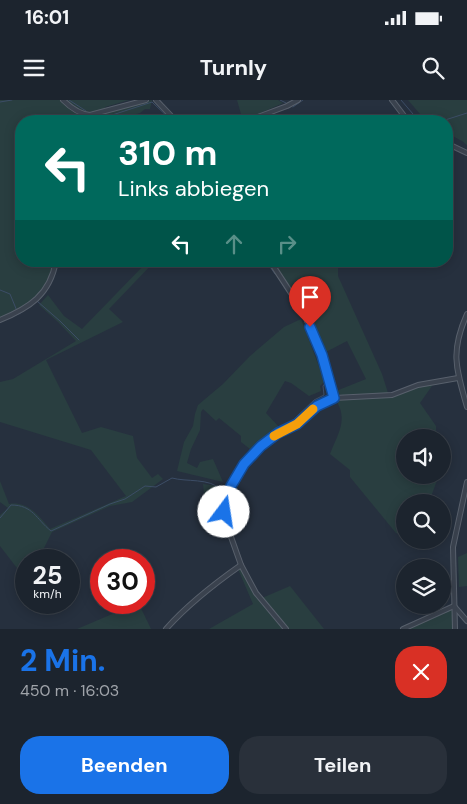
<!DOCTYPE html>
<html lang="de">
<head>
<meta charset="utf-8">
<style>
	:root { --surface:#1c242e; --page:#29303a; --text:#f1f3f6; --muted:#a0a4aa; --line:#3a414a; --accent:#1a73e8 }
	body { margin:0; font-family:"DM Sans",sans-serif; background:var(--page); color:var(--text); height:100vh; display:flex; flex-direction:column; font-size:19px; white-space:nowrap }
	* { box-sizing:border-box; margin:0 }
	p { font-size:16px; color:var(--muted) }
	.icon { flex:none; width:28px; height:28px; fill:none; stroke:currentColor; stroke-width:2; stroke-linecap:round; stroke-linejoin:round }
	.map { position:relative; height:529px; overflow:hidden }
	.sheet { display:flex; flex-direction:column; background:var(--surface); flex:1 }
	.sheet>* { flex:none }
	.top-card { position:absolute; left:15px; top:15px; width:438px; height:152px; border-radius:20px; box-shadow:0 2px 12px #0003,0 0 0 1px var(--line); background:#00695c; color:#fff; overflow:hidden }
	.buttons { position:absolute; left:396px; top:329px; display:grid; gap:10px }
	.buttons a { display:grid; place-items:center; width:55px; height:55px; border-radius:50%; background:var(--surface); box-shadow:0 2px 12px #0003,0 0 0 1px var(--line); font-size:25px }
	.speed { position:absolute; left:15px; top:449px; display:flex; gap:10px; font-size:25px; font-weight:700; text-align:center }
	.speed>* { display:grid; place-content:center; width:65px; height:65px; border-radius:50%; background:var(--surface); box-shadow:0 2px 12px #0003,0 0 0 1px var(--line); line-height:1 }
	.speed small { font-size:12px; font-weight:400 }
	.speed .limit { border:8px solid #d22; background:#fff; color:#111 }
	.pin { position:absolute; display:grid; place-items:center; width:42px; height:42px; color:#fff; margin:-51px -21px; border-radius:50% 50% 50% 0; rotate:-45deg; box-shadow:0 0 5px #0007 }
	.pin .icon { rotate:45deg }
	.me { position:absolute; width:55px; margin:-28px; rotate:14deg; stroke-linejoin:round; filter:drop-shadow(0 0 4px #0008) }
	.turn { display:flex; align-items:center; gap:18px; height:105px; padding:0 20px; font-size:22px }
	.turn .icon { width:65px; height:65px; stroke-width:2.5 }
	.turn b { display:block; font-size:35px; line-height:42px }
	.lanes { display:flex; align-items:center; height:48px; padding:0 20px; background:#0003; justify-content:center; gap:25px; direction:ltr }
	.lanes .off { opacity:.35 }
	.round { display:grid; place-items:center; flex:none; width:52px; height:52px; border-radius:20px; background:var(--page) }
	.head { display:flex; align-items:center; justify-content:space-between; height:85px; padding:0 20px }
	h1 { font-size:30px; font-weight:700; line-height:38px; color:var(--accent) }
	.cta { display:flex; gap:10px; margin-top:auto; padding:10px 20px }
	.cta a { flex:1; height:58px; border-radius:20px; background:var(--accent); color:#fff; font-size:20px; font-weight:700; line-height:58px; text-align:center }
	.cta a+a { background:var(--page); color:var(--text) }
	.status { display:flex; justify-content:space-between; align-items:center; height:35px; padding:0 25px; background:var(--surface); direction:ltr }
	.status svg { height:14px; fill:currentColor }
	header { display:flex; justify-content:space-between; align-items:center; height:65px; padding:0 20px; background:var(--surface); font-size:22px; font-weight:700 }
	.map>svg:first-child { display:block }
</style>
</head>
<body>
<div class="status"><b>16:01</b><svg viewBox="0 0 49 12"><path d="M0 12V9h3v3zM5 12V6h3v6zM10 12V3h3v9zM15 12V0h3v12zM26 1h20v11H26zM47 4h2v5h-2z"/></svg></div>
<header><svg class="icon" aria-label="menu" viewBox="0 0 24 24"><path d="M4 6h16M4 12h16M4 18h16"/></svg>Turnly<svg class="icon" aria-label="search" viewBox="0 0 24 24"><circle cx="10" cy="10" r="6"/><path d="M15 15l6 6"/></svg></header>
<div class="map">
<svg width="467" height="529" viewBox="0 0 467 529">
	<rect width="100%" height="100%" fill="#26303e"/>
	<g fill="#293e40">
		<path d="M0 0H60L81 16H92L152 0 150 9H145L140 13 111 21H21V161L54 162C46 198 30 204 0 219Z"/>
		<path d="M65 0H129L105 7V9C86 14 80 14 65 0Z"/>
		<path d="M237 0H278L283 3 243 21Z"/>
		<path d="M408 0H467V45C465 44 463 41 460 40 448 32 446 39 446 21H426Z"/>
		<path d="M148 161H155L109 209 123 222 46 260 82 333 101 327 133 336 137 358 152 378 158 374 163 379 132 402 110 406 52 432 41 454 34 460H26V467L20 472 0 446V415L8 408 0 402V381L9 404C28 401 39 416 50 429L126 396 91 350 0 322V282L13 279 76 241 58 222 39 205 48 195 64 216 82 229Z"/>
		<path d="M272 161H338V176L382 274 388 293 347 296 337 294 336 291 366 279 347 241 324 253 305 209Z"/>
		<path d="M301 219 323 277 324 282 320 286 321 291 309 296 291 283 285 281 266 313 279 327 250 349 241 342V336L219 318 216 321 203 309 201 312 200 330 191 349 187 363 197 368 200 362 213 359 223 382 177 371 184 342 193 326 195 314 198 305 223 284 250 256 284 227Z"/>
		<path d="M434 283 420 303 436 326V337L405 338V375H439L429 402H405V436L396 433 350 377V370L330 354C338 333 349 319 335 299L393 297 418 286Z"/>
		<path d="M203 384 226 387 221 412 206 411Z"/>
		<path d="M467 453V486L459 487 458 457Z"/>
		<path d="M241 468 254 493 284 529H209L253 504 238 469Z"/>
		<path d="M290 486 324 529H289L262 498Z"/>
		<path d="M138 502 151 529H77L138 503Z"/>
		<path d="M452 509 453 529H409Z"/>
	</g>
	<g fill="none" stroke-linecap="round" stroke-linejoin="round">
		<g stroke="#3c4d66" stroke-width="1">
			<path d="M69 0 86 11"/>
			<path d="M280 0 286 3"/>
			<path d="M401 0 419 21"/>
			<path d="M0 2 12 0"/>
			<path d="M293 7 303 0"/>
			<path d="M90 17 97 20 152 2 172 21"/>
			<path d="M442 21 467 13"/>
			<path d="M266 161 275 174"/>
			<path d="M0 190 10 194 17 211"/>
			<path d="M19 214 37 201 60 221 79 240"/>
			<path d="M293 320 314 300 324 295 323 286 326 282 316 248 313 244 303 217"/>
			<path d="M282 333 289 330"/>
			<path d="M0 418 11 405C33 405 36 419 51 431L110 404 125 399 145 386 156 387 172 378C186 382 210 378 220 389"/>
		</g>
		<g stroke="#58606c" stroke-width="6">
			<g id="street">
				<path d="M63 0C70 7 79 14 90 15L146 0"/>
				<path d="M156 0 176 21"/>
				<path d="M392 0 408 21"/>
				<path d="M247 21 287 6 298 0"/>
				<path d="M446 43 467 53"/>
				<path d="M270 161 304 213 321 255 334 298"/>
				<path d="M467 214C450 252 456 268 467 307"/>
				<path d="M0 220C29 208 50 195 56 161"/>
				<path d="M454 506 467 521"/>
				<path d="M166 529C188 504 214 484 241 465"/>
				<path d="M286 529 256 493 241 465 225 420 224 412 231 386 245 364 261 346 278 333 297 324 317 306 334 298 392 295 418 285 458 278"/>
				<path d="M403 529 454 506"/>
				<path d="M455 529 453 447 467 382"/>
			</g>
		</g>
		<use href="#street" stroke="#3a424e" stroke-width="4"/>
	</g>
	<g fill="none" stroke-linecap="round" stroke-linejoin="round">
		<g stroke="#114b97" stroke-width="12">
			<path id="route" d="M224 412 231 386 244 364 261 346 278 333 297 324 317 306 334 298 322 255 310 227"/>
		</g>
		<use href="#route" stroke="#1a73e8" stroke-width="9"/>
		<path stroke="#f59e0b" stroke-width="9" d="M274 336 297 324 313 309"/>
	</g>
</svg>
<div class="buttons">
<a><svg class="icon" aria-label="sound" viewBox="0 0 24 24"><path d="M4 9h4l5-4v14l-5-4H4zM17 9q2 3 0 6"/></svg></a>
<a><svg class="icon" aria-label="search" viewBox="0 0 24 24"><circle cx="10" cy="10" r="6"/><path d="M15 15l6 6"/></svg></a>
<a><svg class="icon" aria-label="layers" viewBox="0 0 24 24"><path d="M12 4l9 5-9 5-9-5zM3 14l9 5 9-5"/></svg></a>
</div>
<div class="speed"><div>25<small>km/h</small></div><div class="limit">30</div></div>
<div class="pin" style="left:310px;top:227px;background:#d93025"><svg class="icon" aria-label="arrive" viewBox="0 0 24 24"><path d="M6 21V4h12l-3 4 3 4H6"/></svg></div>
<svg class="me" style="left:224px;top:412px" viewBox="-20 -20 40 40"><circle r="19" fill="#fff"/><path d="M0-13L10 11 0 6-10 11z" fill="#1a73e8"/></svg>
<div class="top-card">
<div class="turn"><svg class="icon" aria-label="left" viewBox="0 0 24 24"><path d="M17 20v-9H6M10 6l-5 5 5 5"/></svg><div><b>310 m</b>Links abbiegen</div></div>
<div class="lanes"><svg class="icon" aria-label="left" viewBox="0 0 24 24"><path d="M17 20v-9H6M10 6l-5 5 5 5"/></svg><svg class="icon off" aria-label="ahead" viewBox="0 0 24 24"><path d="M12 20V5M6 11l6-6 6 6"/></svg><svg class="icon off" aria-label="right" viewBox="0 0 24 24"><path d="M7 20v-9h11M14 6l5 5-5 5"/></svg></div>
</div>
</div>
<section class="sheet">
<div class="head"><div><h1>2 Min.</h1><p>450 m · 16:03</p></div><a class="round" style="background:#d93025;color:#fff"><svg class="icon" aria-label="close" viewBox="0 0 24 24"><path d="M6 6l12 12M18 6L6 18"/></svg></a></div>
<div class="cta"><a>Beenden</a><a>Teilen</a></div>
</section>
</body>
</html>
